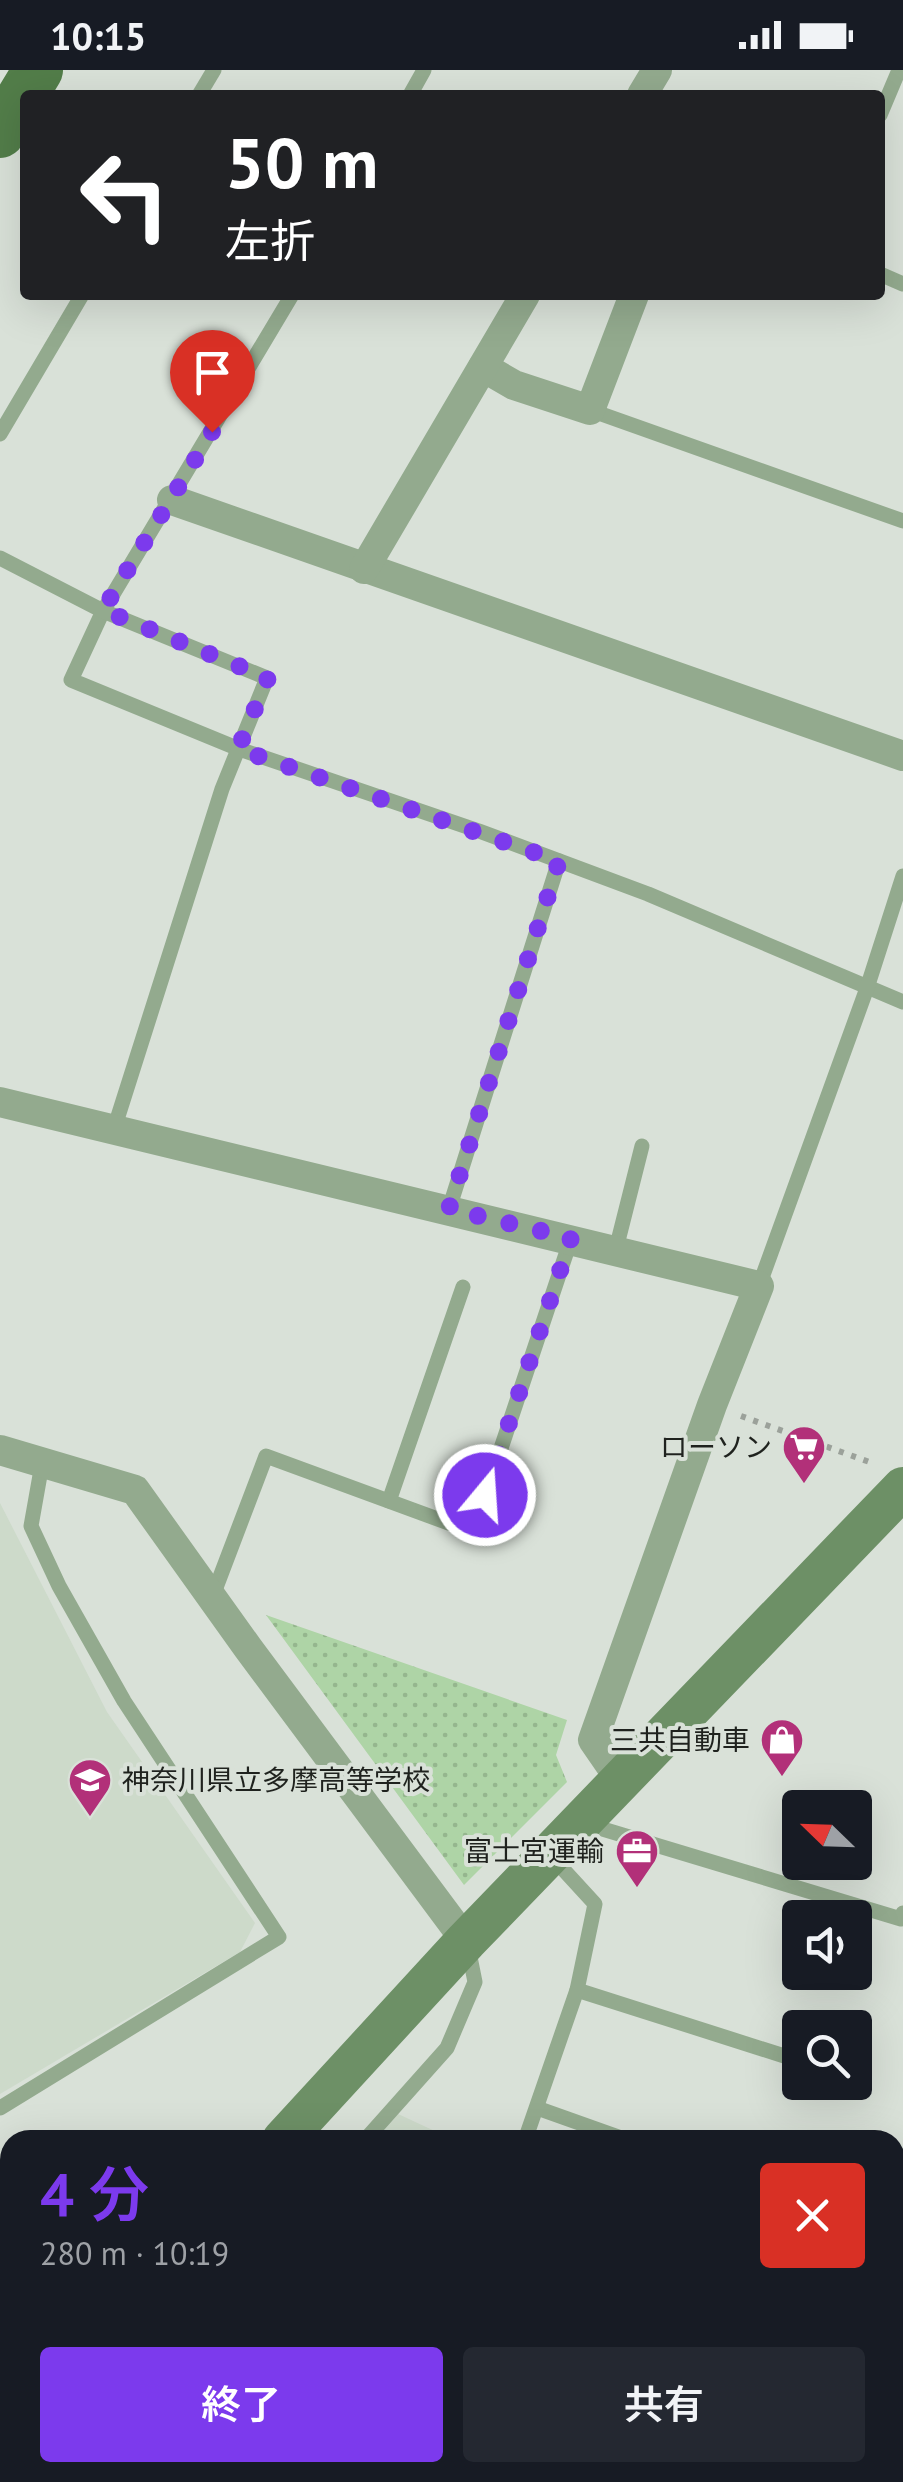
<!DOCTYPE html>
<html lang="ja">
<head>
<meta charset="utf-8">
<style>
	:root { --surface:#171b24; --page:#242831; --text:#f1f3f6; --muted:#9ea1a6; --accent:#7c3aed }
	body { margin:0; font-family:"PT Sans","Noto Sans JP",sans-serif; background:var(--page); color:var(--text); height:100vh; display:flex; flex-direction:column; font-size:38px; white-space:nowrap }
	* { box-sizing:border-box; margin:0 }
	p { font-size:32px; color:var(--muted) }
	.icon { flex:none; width:55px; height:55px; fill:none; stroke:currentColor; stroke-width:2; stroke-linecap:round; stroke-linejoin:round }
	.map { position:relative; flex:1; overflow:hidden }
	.drawer { position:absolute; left:0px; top:2060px; width:905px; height:352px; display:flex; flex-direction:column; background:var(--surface); border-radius:30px 30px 0 0; box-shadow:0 10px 40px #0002 }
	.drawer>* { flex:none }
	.guide { position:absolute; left:20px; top:20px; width:865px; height:210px; border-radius:10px; box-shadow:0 10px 40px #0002; background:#202124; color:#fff; overflow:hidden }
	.needle { width:65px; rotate:293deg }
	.tools { position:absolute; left:782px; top:1720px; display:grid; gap:20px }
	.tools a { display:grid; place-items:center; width:90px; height:90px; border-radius:10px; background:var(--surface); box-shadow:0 10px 40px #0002; font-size:50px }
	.pin { position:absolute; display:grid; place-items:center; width:85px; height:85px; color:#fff; margin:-102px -42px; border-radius:50% 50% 50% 0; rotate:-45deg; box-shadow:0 0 10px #0007 }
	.pin .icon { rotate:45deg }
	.me { position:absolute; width:110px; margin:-55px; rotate:18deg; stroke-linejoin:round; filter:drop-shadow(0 0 8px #0008) }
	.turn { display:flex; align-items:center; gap:35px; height:210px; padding:0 40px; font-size:45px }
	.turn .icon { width:130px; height:130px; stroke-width:2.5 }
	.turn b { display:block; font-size:70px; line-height:85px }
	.round { display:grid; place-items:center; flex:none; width:105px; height:105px; border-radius:10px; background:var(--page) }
	.head { display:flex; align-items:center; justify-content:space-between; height:170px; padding:0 40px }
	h1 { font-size:60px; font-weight:600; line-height:75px; color:var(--accent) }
	.primary-button { display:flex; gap:20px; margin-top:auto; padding:20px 40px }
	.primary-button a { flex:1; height:115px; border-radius:10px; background:var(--accent); color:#fff; font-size:40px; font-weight:600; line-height:115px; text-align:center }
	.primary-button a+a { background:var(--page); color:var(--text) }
	.status { display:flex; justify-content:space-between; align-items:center; height:70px; padding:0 50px; background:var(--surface); direction:ltr }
	.status svg { height:28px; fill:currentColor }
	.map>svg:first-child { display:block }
</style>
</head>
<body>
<div class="status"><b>10:15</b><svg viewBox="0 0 49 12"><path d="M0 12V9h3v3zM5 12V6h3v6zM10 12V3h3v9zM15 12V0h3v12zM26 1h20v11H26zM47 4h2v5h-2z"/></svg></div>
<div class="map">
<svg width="903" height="2412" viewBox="0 0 903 2412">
	<defs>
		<pattern id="park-dots" width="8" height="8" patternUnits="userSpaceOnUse" patternTransform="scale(2.5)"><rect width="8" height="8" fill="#aed4a6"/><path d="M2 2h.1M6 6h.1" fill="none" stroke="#95b68e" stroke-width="1.8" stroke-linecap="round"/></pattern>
	</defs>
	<rect width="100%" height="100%" fill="#d9e1d8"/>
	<g fill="#cddaca">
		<path d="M0 1433 107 1642 255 1853 240 1882 0 2024Z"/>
		<path d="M396 2043 454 2070H371Z"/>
		<path d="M208 2403H410L406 2412H217Z"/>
	</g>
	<path fill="url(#park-dots)" d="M266 1545 567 1650 556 1685 567 1712 464 1815Z"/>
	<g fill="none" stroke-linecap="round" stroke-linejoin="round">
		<g stroke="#9ba19a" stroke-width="6" stroke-dasharray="5 8" stroke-linecap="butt">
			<path d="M741 1346 875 1394"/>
			<path d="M418 2412 421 2402"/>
		</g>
		<g stroke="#93aa8e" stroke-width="15">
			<path d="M199 25 214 0"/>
			<path d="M410 25 424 0"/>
			<path d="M880 45 899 0"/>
			<path d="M880 204 903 214"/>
			<path d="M292 225 103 541 71 610 239 679 479 761 648 824 903 932"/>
			<path d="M590 340 903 451"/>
			<path d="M0 364 82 225"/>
			<path d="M0 488 103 541 267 608 222 719 114 1059"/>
			<path d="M449 1139 559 791"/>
			<path d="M616 1179 642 1076"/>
			<path d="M759 1216 867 918 903 806"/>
			<path d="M389 1431 463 1217"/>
			<path d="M212 1528 266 1386 473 1462 571 1169"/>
			<path d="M586 1754 901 1849 903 1843"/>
			<path d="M577 1920 800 1991"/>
			<path d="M0 2038 279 1867 124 1631 59 1516 31 1456 42 1394"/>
			<path d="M537 2038 627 2070"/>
			<path d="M365 2070 447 1978 475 1912 468 1877"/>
			<path d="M525 2070 577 1920 595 1834 551 1786"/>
			<path d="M517 2402 531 2412"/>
			<path d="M53 2412 63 2402"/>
		</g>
		<g stroke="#93aa8e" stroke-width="30">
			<path d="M642 25 657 0"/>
			<path d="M483 297 514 315 590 340 634 225"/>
			<path d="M172 430 903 686"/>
			<path d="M364 499 525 225"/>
			<path d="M0 1032 759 1216 712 1335 593 1670 622 1712"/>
			<path d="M0 1380 135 1420 248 1578 466 1871"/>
			<path d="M0 2187 10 2202"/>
			<path d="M178 2402 188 2412"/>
		</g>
		<g stroke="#6d9066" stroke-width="42">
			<path d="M283 2070 466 1871 903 1418"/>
			<path d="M0 2366 10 2356"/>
		</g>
		<path stroke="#527d49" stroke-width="50" d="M0 63 38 0"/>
	</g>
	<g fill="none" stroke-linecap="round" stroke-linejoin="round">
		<path stroke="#7c3aed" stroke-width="18" stroke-dasharray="0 32.4" d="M212 362 103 540 268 608 238 679 559 791 449 1139 571 1168 485 1425"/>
	</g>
	<defs>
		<g id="supermarket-pin" transform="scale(2.25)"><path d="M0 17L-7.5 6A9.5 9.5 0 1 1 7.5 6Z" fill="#b23079" stroke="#d9e1d8"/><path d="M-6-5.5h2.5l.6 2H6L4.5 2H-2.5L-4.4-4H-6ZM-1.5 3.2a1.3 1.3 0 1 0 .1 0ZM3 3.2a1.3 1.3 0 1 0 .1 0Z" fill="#fff"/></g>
		<g id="shop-pin" transform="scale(2.25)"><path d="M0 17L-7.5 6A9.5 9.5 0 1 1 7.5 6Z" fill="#b23079" stroke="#d9e1d8"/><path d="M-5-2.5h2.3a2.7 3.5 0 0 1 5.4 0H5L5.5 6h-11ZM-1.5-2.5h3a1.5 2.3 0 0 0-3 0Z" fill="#fff"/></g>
		<g id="school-pin" transform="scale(2.25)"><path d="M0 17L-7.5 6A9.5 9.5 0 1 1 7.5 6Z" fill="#b23079" stroke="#d9e1d8"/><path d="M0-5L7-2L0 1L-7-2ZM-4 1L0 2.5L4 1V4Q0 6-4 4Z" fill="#fff"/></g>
		<g id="office-pin" transform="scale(2.25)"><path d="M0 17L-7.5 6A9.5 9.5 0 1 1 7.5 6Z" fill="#b23079" stroke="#d9e1d8"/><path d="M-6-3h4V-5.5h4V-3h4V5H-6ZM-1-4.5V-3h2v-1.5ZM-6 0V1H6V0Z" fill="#fff"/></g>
	</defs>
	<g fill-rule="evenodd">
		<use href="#supermarket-pin" x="804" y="1377"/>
		<use href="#shop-pin" x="782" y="1670"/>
		<use href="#school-pin" x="90" y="1710"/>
		<use href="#office-pin" x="637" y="1781"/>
	</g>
	<g text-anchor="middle" stroke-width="8" stroke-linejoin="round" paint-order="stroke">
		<g font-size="28" fill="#1f221e" stroke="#d9e1d8" text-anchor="end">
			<text x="772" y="1387">ローソン</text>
			<text x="750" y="1680">三共自動車</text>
			<text x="122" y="1720" text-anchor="start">神奈川県立多摩高等学校</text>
			<text x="604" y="1791">富士宮運輸</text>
		</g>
	</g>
</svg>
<div class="tools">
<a><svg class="needle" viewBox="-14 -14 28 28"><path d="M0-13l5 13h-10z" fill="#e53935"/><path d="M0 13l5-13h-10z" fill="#9ea1a6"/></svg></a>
<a><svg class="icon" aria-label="sound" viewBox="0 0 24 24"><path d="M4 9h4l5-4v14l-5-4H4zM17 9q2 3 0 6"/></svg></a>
<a><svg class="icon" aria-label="search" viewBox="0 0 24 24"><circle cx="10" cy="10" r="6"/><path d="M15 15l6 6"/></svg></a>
</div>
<div class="pin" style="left:212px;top:362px;background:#d93025"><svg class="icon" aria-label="arrive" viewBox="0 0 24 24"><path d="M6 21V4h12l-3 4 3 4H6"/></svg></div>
<svg class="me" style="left:485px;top:1425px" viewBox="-20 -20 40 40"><circle r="17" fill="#7c3aed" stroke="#fff" stroke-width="3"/><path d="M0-11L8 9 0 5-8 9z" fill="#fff"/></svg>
<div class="guide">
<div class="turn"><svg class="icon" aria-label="left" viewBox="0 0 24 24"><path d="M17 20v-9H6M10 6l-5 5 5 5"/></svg><div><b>50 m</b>左折</div></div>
</div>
<section class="drawer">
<div class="head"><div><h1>4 分</h1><p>280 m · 10:19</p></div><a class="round" style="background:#d93025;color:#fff"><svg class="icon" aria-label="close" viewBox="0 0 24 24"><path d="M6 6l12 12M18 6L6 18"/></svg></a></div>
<div class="primary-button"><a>終了</a><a>共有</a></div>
</section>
</div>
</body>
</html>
